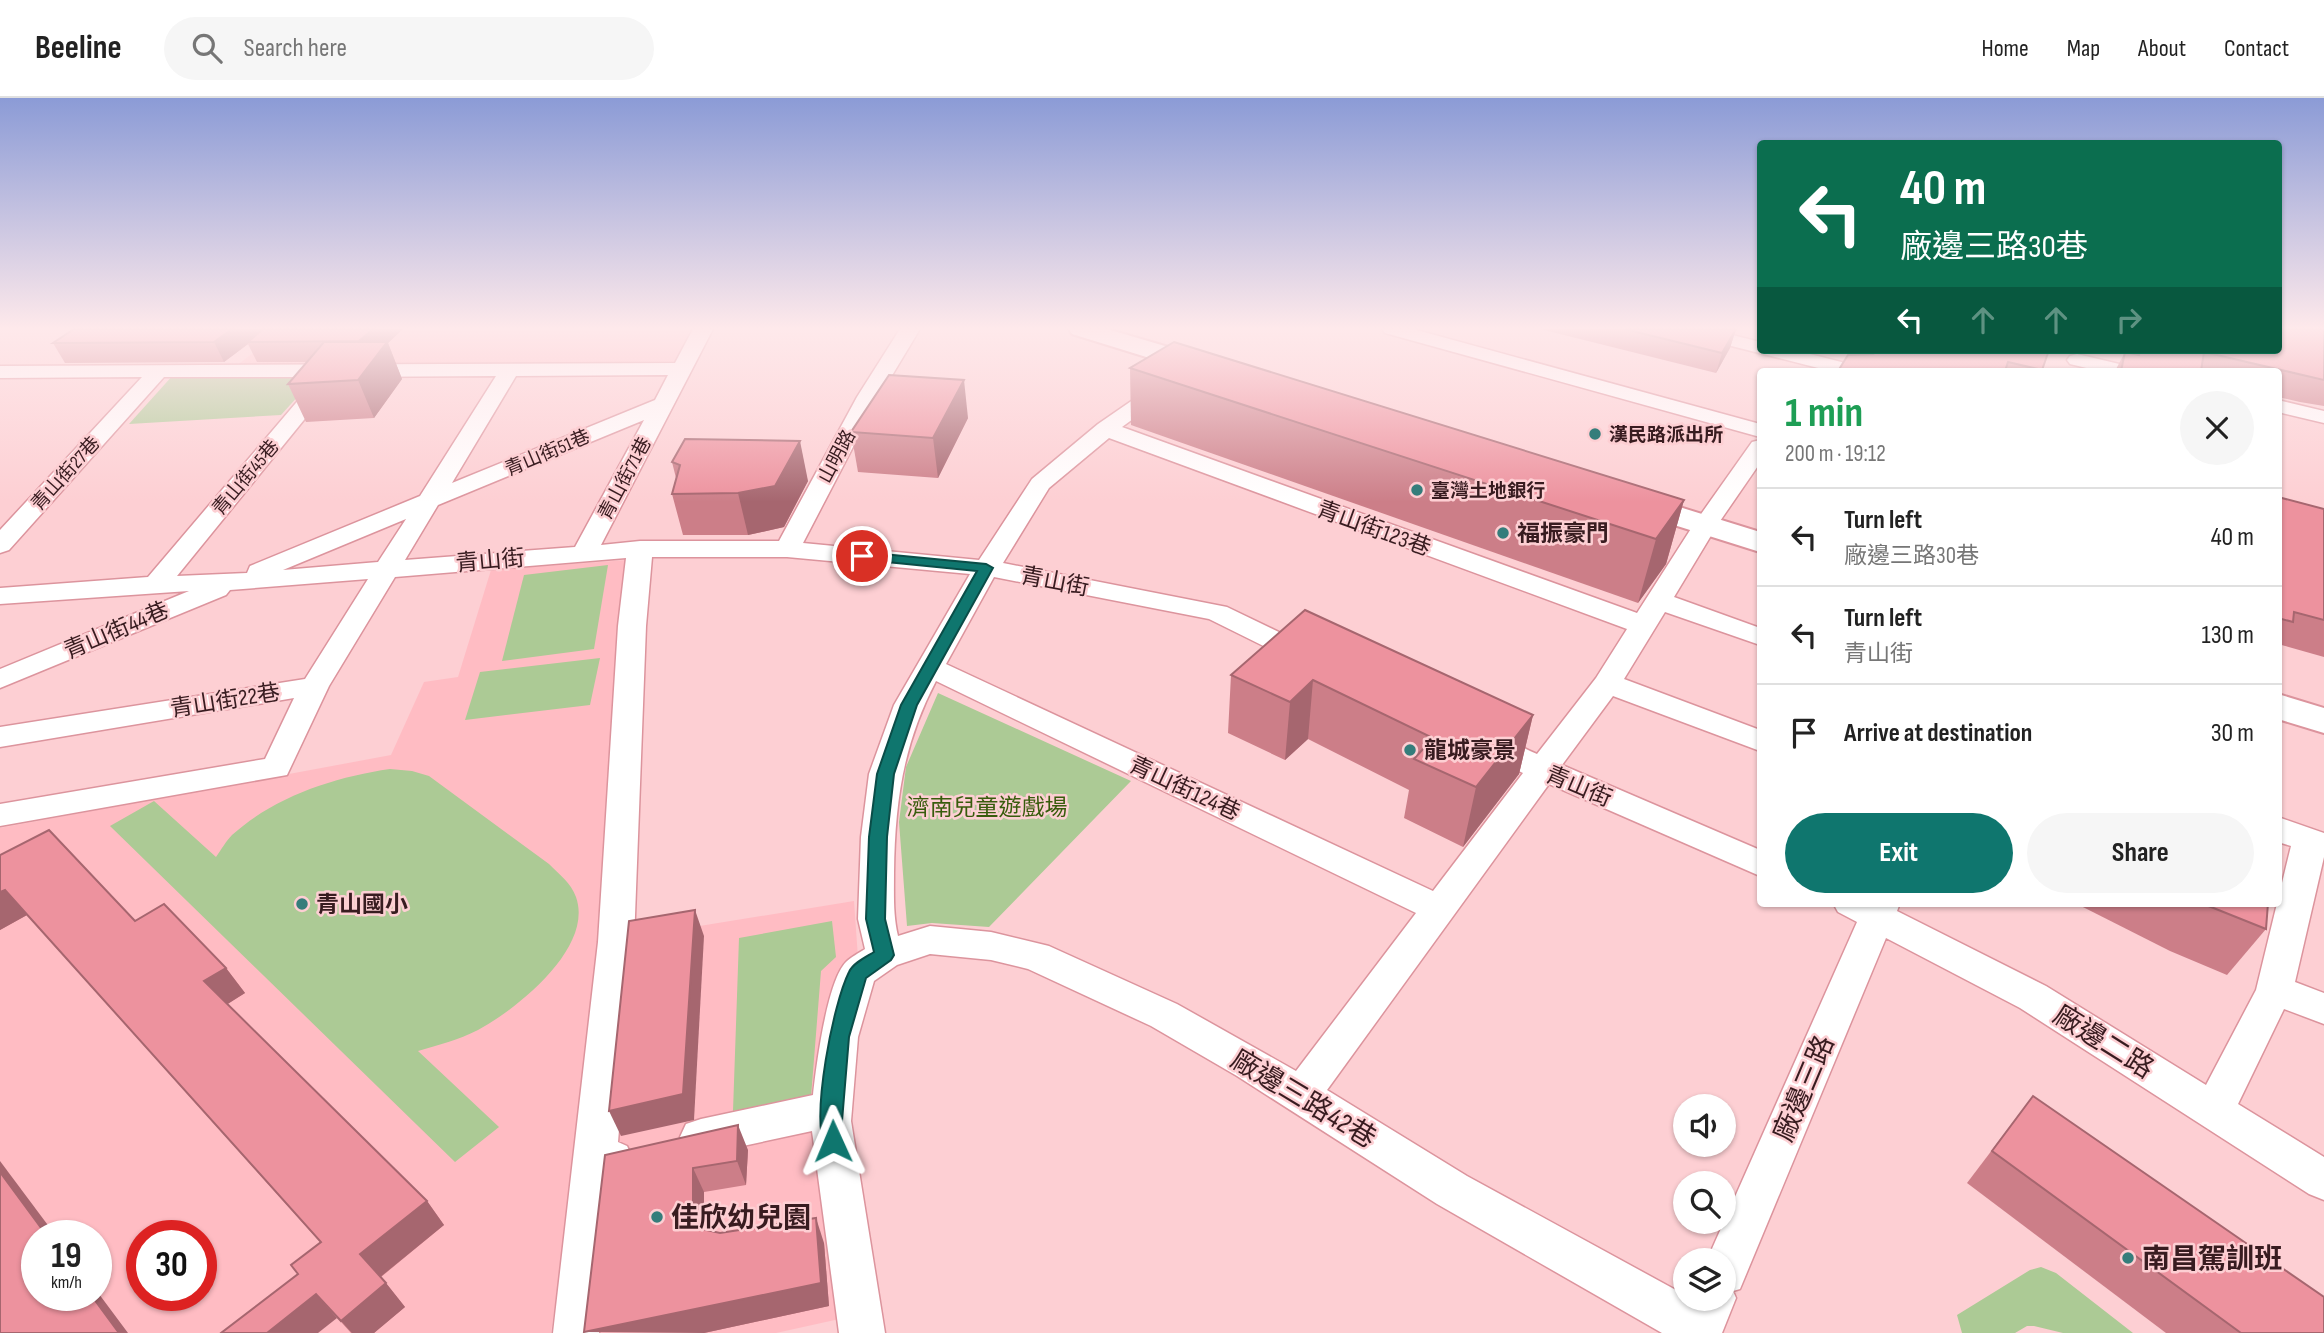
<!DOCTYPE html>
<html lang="en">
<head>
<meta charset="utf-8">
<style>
	:root { --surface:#fff; --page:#f6f6f6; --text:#222; --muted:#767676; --line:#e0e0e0; --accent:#0f766e }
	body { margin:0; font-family:"Sofia Sans Condensed","Noto Sans TC",sans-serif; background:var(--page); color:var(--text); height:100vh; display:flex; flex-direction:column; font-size:26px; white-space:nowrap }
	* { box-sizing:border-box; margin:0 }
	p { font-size:23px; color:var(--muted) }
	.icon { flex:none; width:38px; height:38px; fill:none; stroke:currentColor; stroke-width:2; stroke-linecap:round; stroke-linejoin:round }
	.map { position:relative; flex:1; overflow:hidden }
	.sheet { position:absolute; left:1757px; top:270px; width:525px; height:539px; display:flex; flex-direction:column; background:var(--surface); border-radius:7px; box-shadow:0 2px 5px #0004 }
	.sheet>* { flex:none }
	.banner { position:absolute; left:1757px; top:42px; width:525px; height:214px; border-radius:7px; box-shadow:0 2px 5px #0004; background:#0b6e4f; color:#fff; overflow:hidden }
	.controls { position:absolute; left:1673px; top:996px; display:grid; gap:14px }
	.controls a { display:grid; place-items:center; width:63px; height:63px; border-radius:50%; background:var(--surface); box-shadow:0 2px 5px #0004; font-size:35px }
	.speed { position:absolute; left:21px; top:1122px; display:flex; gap:14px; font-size:35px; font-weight:700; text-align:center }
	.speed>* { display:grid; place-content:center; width:91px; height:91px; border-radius:50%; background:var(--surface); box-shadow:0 2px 5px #0004; line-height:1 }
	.speed small { font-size:18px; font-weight:400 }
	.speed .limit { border:10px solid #d22; background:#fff; color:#111 }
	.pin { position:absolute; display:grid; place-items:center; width:60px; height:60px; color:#fff; margin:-30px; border:4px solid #fff; border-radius:50%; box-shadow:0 2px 7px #0007 }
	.me { position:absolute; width:77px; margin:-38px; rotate:359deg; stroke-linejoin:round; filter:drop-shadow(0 0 5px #0008) }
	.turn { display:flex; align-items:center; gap:24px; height:147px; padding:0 28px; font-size:32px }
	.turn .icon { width:91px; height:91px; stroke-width:2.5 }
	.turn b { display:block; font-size:49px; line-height:60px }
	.lanes { display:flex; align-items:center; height:66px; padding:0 28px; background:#0003; justify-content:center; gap:35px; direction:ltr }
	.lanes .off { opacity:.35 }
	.round { display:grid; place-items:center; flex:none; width:74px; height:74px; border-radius:37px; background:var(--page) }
	.headline { display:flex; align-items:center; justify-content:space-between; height:119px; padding:0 28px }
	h1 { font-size:42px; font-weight:700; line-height:52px; color:#1e9e55 }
	.button { display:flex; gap:14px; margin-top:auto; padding:14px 28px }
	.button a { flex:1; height:80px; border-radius:42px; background:var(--accent); color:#fff; font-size:28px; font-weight:700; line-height:80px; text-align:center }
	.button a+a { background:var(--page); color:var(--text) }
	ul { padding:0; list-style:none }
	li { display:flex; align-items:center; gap:21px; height:98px; padding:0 28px; border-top:2px solid var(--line) }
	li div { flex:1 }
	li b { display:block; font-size:26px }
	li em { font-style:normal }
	header { display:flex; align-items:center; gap:42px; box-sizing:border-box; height:98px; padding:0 35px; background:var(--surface); border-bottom:2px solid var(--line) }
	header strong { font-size:33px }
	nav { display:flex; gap:38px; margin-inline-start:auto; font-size:24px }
	.search { width:490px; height:63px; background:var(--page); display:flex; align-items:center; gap:18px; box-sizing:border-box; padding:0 24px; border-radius:38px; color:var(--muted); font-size:26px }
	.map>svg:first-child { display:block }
</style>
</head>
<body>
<header>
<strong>Beeline</strong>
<div class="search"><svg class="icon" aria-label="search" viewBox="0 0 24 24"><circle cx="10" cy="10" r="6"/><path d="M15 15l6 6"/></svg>Search here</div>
<nav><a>Home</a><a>Map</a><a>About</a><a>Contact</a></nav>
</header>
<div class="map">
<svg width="2324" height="1235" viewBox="0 0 2324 1235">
	<rect width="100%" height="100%" fill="#fdcfd3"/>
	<g fill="#ffbcc3" fill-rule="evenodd">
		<path d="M283 231H703L682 271 230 273Z"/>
		<path d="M627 462 600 883 551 1235H0V730L391 657 424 584 458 579 491 472ZM37 1138H96V1197H37ZM142 1138H201V1197H142Z"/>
		<path d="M854 803 858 860 840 877 853 1218 776 1235H583L626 840Z"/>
	</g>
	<g fill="#acca95">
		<path d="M319 275 281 317 129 326 174 276Z"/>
		<path d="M608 467 594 551 502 563 524 477Z"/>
		<path d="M600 560 590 607 465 622 480 574Z"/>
		<path d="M938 595 1131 683 989 829 932 825 907 828 899 724 906 669Z"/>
		<path d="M390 671 412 673 429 678 549 766C559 776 571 785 576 799 594 850 517 911 478 932 458 942 439 947 418 953L499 1029 455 1064 110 728 154 703 216 759C221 752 226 743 232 737 274 699 334 679 390 671Z"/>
		<path d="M832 823 836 859 821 873 811 999 733 1013 739 840Z"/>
		<path d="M2041 1169 2056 1175 2133 1235H2063L2034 1228H2027L2015 1235H1962L1957 1217 2030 1172Z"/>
	</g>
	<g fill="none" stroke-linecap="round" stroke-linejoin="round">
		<g stroke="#dc949d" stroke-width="3">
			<g id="street">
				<path d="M693 231H713L601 447 640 443H779L857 299 900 231H920L879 299 803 445 979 462 1032 381 1098 326 1156 286H1170L1173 290 1170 294 1122 329 1637 515 1694 426 1752 344 1760 342V365L1718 426 1674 499 1760 530V547L1665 514 1624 581 1760 632V653L1613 598 1562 667 1760 752V778L1549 686 1327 992 1467 1078 1685 1197V1200H1724V1162H1707L1857 824 1838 814 1833 805H1900L1897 813 2046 888 2206 987 2256 892 2291 748 2278 744V719L2324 735V759L2295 884 2324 895V926L2284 911 2238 1006 2324 1059V1102L2309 1096 2020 910 1886 840 1740 1191 1733 1193 1736 1200 1722 1235H1662L1437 1106 1237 978 1151 928 1028 871 991 862 930 856 897 867 874 883 858 939 851 1023 885 1235H839L812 1033 701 1057 686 1052 680 1039 686 1026 701 1021 813 997C816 969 827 883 846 864 851 859 859 855 865 851L858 821 861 739 869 676 894 607 970 476 787 459H652L646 528 634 844 618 1044 627 1048 633 1061 627 1074 615 1079 599 1235H553L598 844 618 528 626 460 395 479 329 588 287 677 0 728V706L265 661 294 600 0 649V629L305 581 368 481 230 492 226 497 0 590V571L189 493 0 506V490L148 479 318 279H164L9 452 0 455V432L142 279 0 280V268L675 265ZM668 277 655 302 452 385 516 278ZM496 278 420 398 250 468 247 475 177 478 334 285 336 279ZM644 322 575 449 405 462 438 407ZM1109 340 1627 531 1596 580 1537 656C1518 648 1496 633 1475 639L1471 646 1475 653 1523 675 1433 793 946 566 994 479 1209 521 1296 564 1306 567 1316 564 1320 558 1316 552 1227 509 1003 465 1049 390ZM406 421 378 464 283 472ZM936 583 1416 815 1296 973 1177 906 1049 848 991 834 930 828 898 838C893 817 894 796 894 774 895 704 903 646 936 583Z"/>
				<path d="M1382 231H1413L1760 326V339L1385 235Z"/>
				<path d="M1677 231H1709L1760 244V252H1794L1861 269 1864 273H1830L1680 235Z"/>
				<path d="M2077 256 2132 269 2135 273H2099L2070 266 2067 262 2070 258Z"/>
				<path d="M2278 302 2324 313V325L2278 314Z"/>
			</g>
		</g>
		<g stroke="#dc949d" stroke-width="4">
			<g id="secondary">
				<path d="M1069 231H1107L1216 263 1220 269 1216 275 1207 277 1198 275 1072 236Z"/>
				<path d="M1631 394 1760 434V454L1620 410 1616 403 1620 396Z"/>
				<path d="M2278 596 2324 610V635L2278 621Z"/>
			</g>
		</g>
		<use href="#street" fill="#fff" fill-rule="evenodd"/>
		<use href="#secondary" fill="#fff" fill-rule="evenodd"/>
	</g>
	<g fill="#cc7e88">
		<path d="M74 231H403L388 245 402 281 374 320 306 324 288 286 307 264H257L248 246 224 264 65 265 53 245Z"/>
		<path d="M1540 231H1736L1730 250 1716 275Z"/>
		<path d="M2324 231V308L2300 304 2278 299V273H2115L2125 254 2134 256 2135 252H2278Z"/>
		<path d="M1854 252H2049L2042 273H1838L1852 257Z"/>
		<path d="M1130 270 1684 402 1666 466 1638 505 1131 327Z"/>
		<path d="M968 320 938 380 858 374 851 334Z"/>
		<path d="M672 364 808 383 784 429 748 437H683L672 396 676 380Z"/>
		<path d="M2278 399 2324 411V559L2278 546Z"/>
		<path d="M1305 512 1533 617 1519 676 1463 749 1404 720 1409 692 1308 641 1285 662 1228 635 1231 577Z"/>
		<path d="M0 757 226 870 245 895 227 906 427 1103 444 1127 381 1179 405 1209 374 1235H351L298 1176 320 1144 27 817 0 832Z"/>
		<path d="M2075 805H2268L2266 831 2227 877 2170 853Z"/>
		<path d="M2033 998 2324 1235H2166L1967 1085Z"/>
		<path d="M748 1052 746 1087 704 1094V1132L720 1135 824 1145 829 1208 704 1235 605 1057Z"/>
	</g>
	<g fill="#a6666f">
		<path d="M232 231H268L248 244V246L224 264 214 244Z"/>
		<path d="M373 231H403L388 245 402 281 374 320 358 282 367 264 359 243Z"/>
		<path d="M1736 231 1730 250 1716 275 1722 255Z"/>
		<path d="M964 282 968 320 938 380 933 340Z"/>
		<path d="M800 343 808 383 784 429 748 437 738 395Z"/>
		<path d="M1684 402 1666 466 1638 505 1656 441Z"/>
		<path d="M1313 582 1308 641 1285 662 1290 604Z"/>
		<path d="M1533 617 1519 676 1463 749 1476 689Z"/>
		<path d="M5 792 27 817 0 832V794Z"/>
		<path d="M695 812 704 838 694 1022 621 1038 609 1013Z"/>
		<path d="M226 870 245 895 223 909 204 883Z"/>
		<path d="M738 1027 748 1052 746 1087 737 1063Z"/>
		<path d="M0 1063 56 1138H47L0 1074Z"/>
		<path d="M693 1070 704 1094V1154L693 1129Z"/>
		<path d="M427 1103 444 1127 379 1180 360 1156Z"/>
		<path d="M816 1120 824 1145 829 1208 704 1235 584 1234Z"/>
		<path d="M386 1185 405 1209 374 1235H352L341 1223Z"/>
		<path d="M96 1192 128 1235H119L91 1197H96Z"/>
		<path d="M316 1196 337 1220 318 1235H267Z"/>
	</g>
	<g fill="#ed929e" stroke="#a6666f" stroke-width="2">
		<path d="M74 231H232L214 244 53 245Z"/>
		<path d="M263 231H373L359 243 248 244Z"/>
		<path d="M1624 231H1736L1722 255Z"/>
		<path d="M2278 231H2324V282L2204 254 2201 273H2121L2125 254 2139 257 2140 252H2278Z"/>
		<path d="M324 244H387L358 282 288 286Z"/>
		<path d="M1174 244 1684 402 1656 441 1130 270Z"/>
		<path d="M1871 252H2049L2042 272 2008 264 2005 273H1838L1848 257 1873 256Z"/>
		<path d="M889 277 964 282 933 340 851 334Z"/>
		<path d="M685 341 800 343 775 388 738 395 672 396 680 367 672 364Z"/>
		<path d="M2278 399 2324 411V522L2294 514 2293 524 2278 520Z"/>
		<path d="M1305 512 1533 617 1476 689 1414 661 1433 640 1313 582 1290 604 1231 577Z"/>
		<path d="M49 732 135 823 164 806 226 870 204 883 427 1103 360 1156 386 1185 341 1223 316 1196 267 1235H221L298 1176 291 1167 321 1144 5 792 0 794V757Z"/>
		<path d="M2202 805H2268L2266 831 2206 807Z"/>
		<path d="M695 812 683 996 609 1013 629 823Z"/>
		<path d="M2033 998 2324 1199V1235H2241L1992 1053Z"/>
		<path d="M738 1027 737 1063 693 1070V1129L720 1135 816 1120 821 1185 584 1234 605 1057Z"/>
		<path d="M0 1074 47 1138H37V1197H91L119 1235H0Z"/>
	</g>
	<linearGradient id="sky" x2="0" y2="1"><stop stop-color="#8b9bd6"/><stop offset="0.57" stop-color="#fee9eb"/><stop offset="1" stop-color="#fee9eb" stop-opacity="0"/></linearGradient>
	<rect width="2324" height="404" fill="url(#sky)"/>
	<path fill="#0f766e" stroke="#0a4d48" stroke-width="2" d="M862 454 986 466 993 470 917 607 894 676 887 739 885 821 894 857 891 862 866 880 849 939 842 1023 844 1043 841 1050 833 1053 825 1050C811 1018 833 906 849 874 853 865 866 859 874 854L866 821 869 739 877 676 901 607 977 473 857 461V455Z"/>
	<g fill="#357d7b" stroke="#fdcfd3" stroke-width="2.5">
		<circle cx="1595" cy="336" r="7"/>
		<circle cx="1417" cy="392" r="7"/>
		<circle cx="1503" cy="435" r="7"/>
		<circle cx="1410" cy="652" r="7"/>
		<circle cx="302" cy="806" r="7"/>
		<circle cx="657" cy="1119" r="7"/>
		<circle cx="2128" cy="1160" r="7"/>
	</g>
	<g text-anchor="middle" stroke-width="5" stroke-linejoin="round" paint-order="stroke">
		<g font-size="19" font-weight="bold" fill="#381c20" stroke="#fdcfd3" text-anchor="start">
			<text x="1609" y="343">漢民路派出所</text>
			<text x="1431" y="399">臺灣土地銀行</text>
		</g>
		<g font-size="19" fill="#381c20" stroke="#fdcfd3">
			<text transform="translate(547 354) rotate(-23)" y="7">青山街51巷</text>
			<text transform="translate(836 358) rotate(-62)" y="7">山明路</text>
			<text transform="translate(65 375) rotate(-48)" y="7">青山街27巷</text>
			<text transform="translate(245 379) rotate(-50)" y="7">青山街45巷</text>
			<text transform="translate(624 380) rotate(-62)" y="7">青山街71巷</text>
		</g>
		<g font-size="23" fill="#381c20" stroke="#fdcfd3">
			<text transform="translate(1374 430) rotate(20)" y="8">青山街123巷</text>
			<text transform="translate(490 462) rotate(-5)" y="8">青山街</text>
			<text transform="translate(1055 483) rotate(11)" y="8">青山街</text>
			<text transform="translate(116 532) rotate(-23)" y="8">青山街44巷</text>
			<text transform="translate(225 602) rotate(-9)" y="8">青山街22巷</text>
			<text transform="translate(1579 688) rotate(23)" y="8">青山街</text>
			<text transform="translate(1185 690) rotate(25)" y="8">青山街124巷</text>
		</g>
		<g font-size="23" font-weight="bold" fill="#381c20" stroke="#fdcfd3" text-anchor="start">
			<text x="1517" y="443">福振豪門</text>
			<text x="1424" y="660">龍城豪景</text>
			<text x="316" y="814">青山國小</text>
		</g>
		<g font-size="23" fill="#385c0c" stroke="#fdcfd3">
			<text x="987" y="717">濟南兒童遊戲場</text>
		</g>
		<g font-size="28" fill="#381c20" stroke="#fdcfd3">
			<text transform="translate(2104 943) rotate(32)" y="10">廠邊二路</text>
			<text transform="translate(1803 990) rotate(-67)" y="10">廠邊三路</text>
			<text transform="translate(1304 1000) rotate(31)" y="10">廠邊三路42巷</text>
		</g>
		<g font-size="28" font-weight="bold" fill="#381c20" stroke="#fdcfd3" text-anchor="start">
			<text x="671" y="1129">佳欣幼兒園</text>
			<text x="2142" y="1170">南昌駕訓班</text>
		</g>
	</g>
</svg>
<div class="controls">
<a><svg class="icon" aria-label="sound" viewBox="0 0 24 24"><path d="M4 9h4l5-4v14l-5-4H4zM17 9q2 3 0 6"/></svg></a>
<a><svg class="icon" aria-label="search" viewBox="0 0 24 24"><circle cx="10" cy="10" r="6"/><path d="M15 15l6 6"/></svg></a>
<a><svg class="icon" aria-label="layers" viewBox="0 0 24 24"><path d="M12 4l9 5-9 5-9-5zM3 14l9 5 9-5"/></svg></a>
</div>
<div class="speed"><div>19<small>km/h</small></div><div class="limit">30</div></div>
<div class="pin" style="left:862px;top:458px;background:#d93025"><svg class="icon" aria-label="arrive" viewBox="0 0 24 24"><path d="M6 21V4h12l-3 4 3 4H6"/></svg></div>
<svg class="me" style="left:833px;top:1043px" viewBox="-20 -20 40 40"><path d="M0-17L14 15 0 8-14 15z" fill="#0f766e" stroke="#fff" stroke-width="4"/></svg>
<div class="banner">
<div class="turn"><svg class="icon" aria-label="left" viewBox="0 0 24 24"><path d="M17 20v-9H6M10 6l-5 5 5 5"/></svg><div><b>40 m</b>廠邊三路30巷</div></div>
<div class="lanes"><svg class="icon" aria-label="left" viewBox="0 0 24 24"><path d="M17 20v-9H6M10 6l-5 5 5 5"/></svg><svg class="icon off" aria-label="ahead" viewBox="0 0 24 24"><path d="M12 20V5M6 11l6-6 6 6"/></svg><svg class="icon off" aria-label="ahead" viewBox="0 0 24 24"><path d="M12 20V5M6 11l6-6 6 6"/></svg><svg class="icon off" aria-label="right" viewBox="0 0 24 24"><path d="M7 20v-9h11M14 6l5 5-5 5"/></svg></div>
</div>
<section class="sheet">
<div class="headline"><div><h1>1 min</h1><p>200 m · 19:12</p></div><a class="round"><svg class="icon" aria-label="close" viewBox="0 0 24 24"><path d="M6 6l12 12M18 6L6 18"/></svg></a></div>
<ul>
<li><svg class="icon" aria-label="left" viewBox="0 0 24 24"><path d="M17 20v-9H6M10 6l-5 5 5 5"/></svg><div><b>Turn left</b><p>廠邊三路30巷</p></div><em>40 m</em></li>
<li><svg class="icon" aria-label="left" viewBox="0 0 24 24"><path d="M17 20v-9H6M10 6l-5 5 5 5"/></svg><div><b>Turn left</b><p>青山街</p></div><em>130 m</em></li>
<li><svg class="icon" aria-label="arrive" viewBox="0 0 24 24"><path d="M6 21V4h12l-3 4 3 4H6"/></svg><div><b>Arrive at destination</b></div><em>30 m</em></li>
</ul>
<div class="button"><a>Exit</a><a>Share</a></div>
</section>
</div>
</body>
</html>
